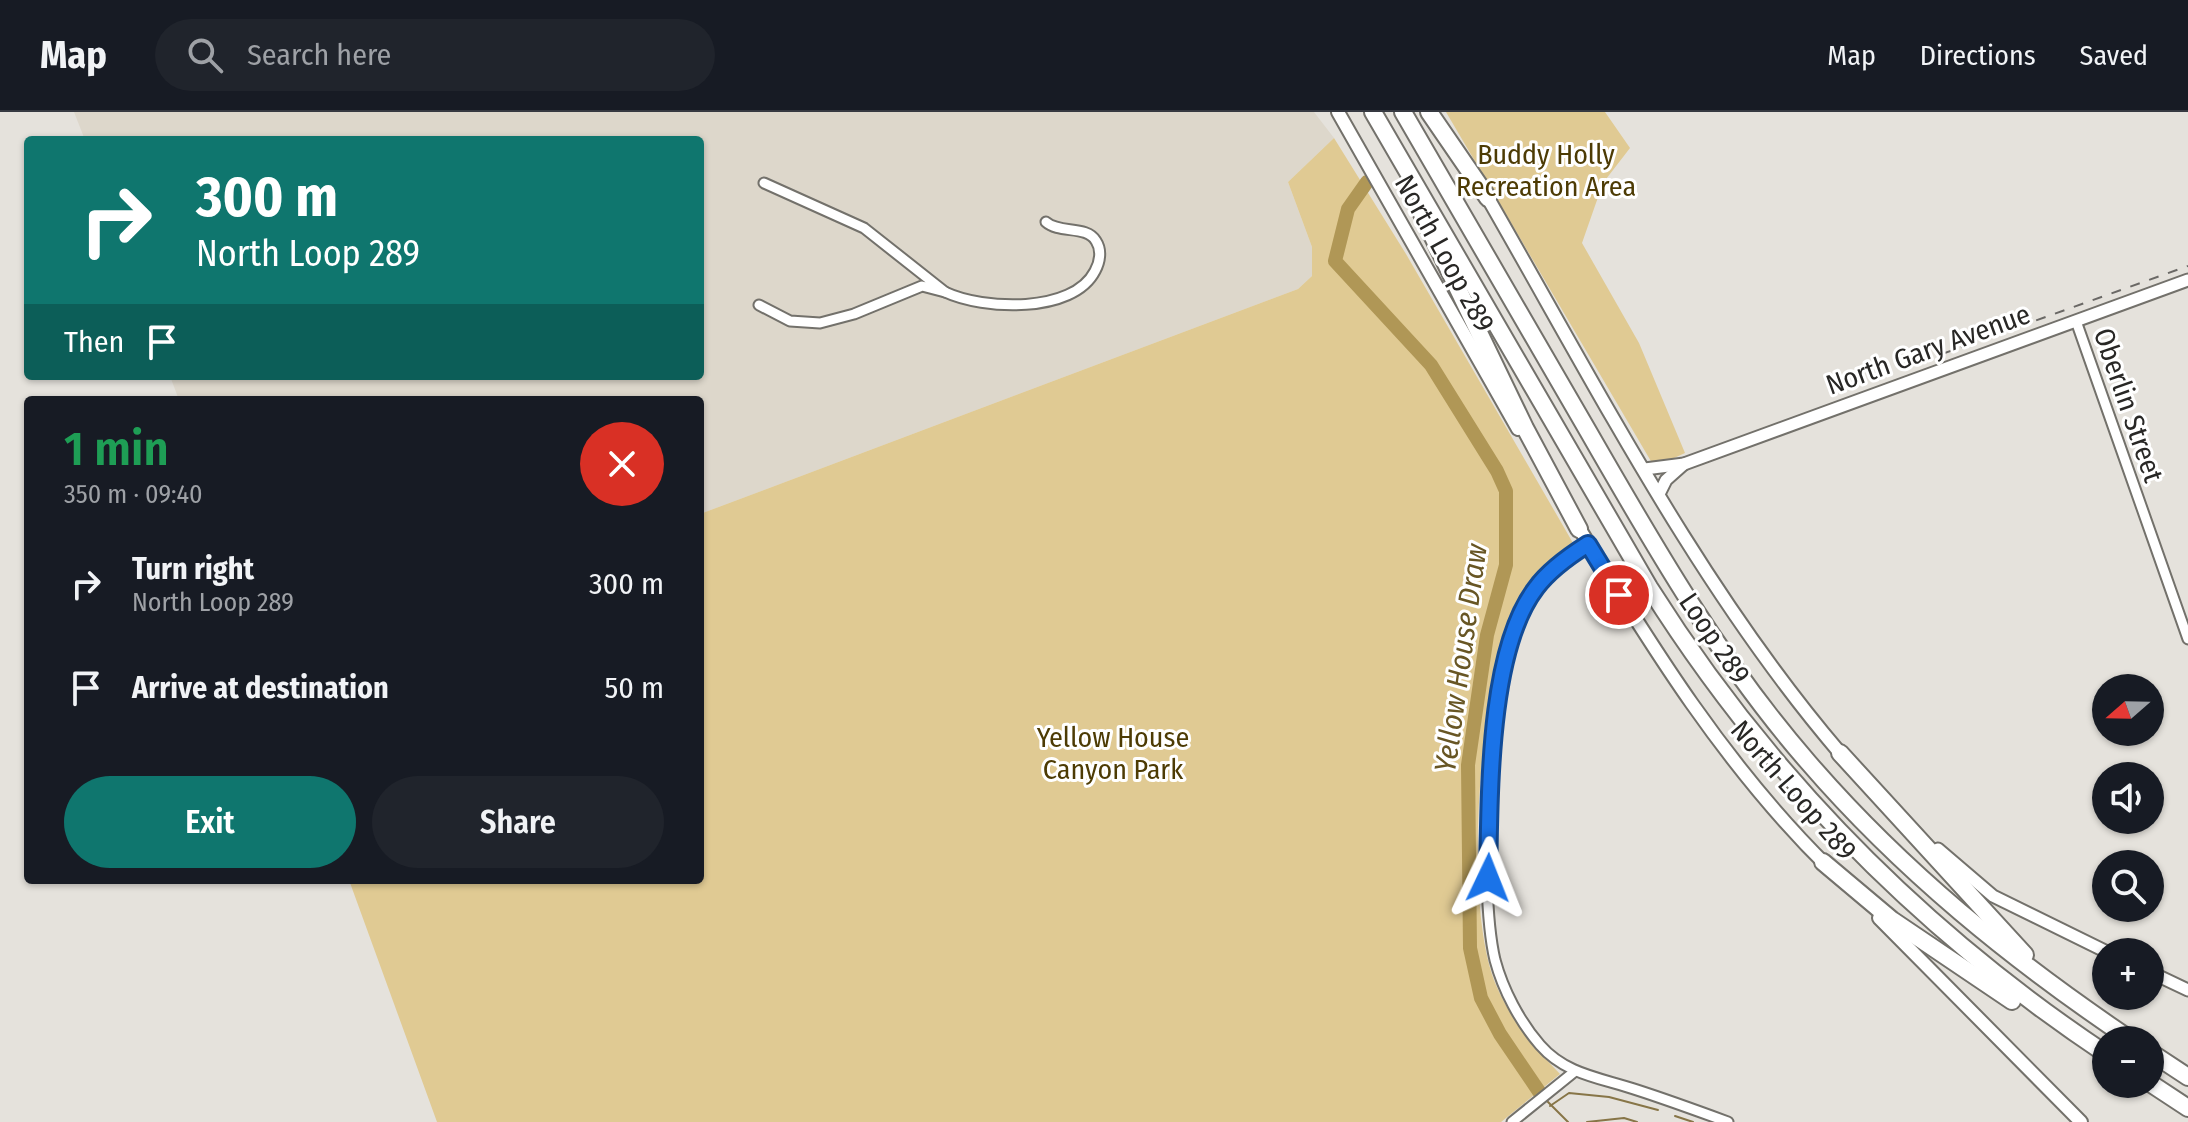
<!DOCTYPE html>
<html lang="en">
<head>
<meta charset="utf-8">
<style>
	:root { --surface:#171b24; --page:#20242c; --text:#f1f3f6; --muted:#9ea1a6; --line:#363941; --accent:#0f766e }
	body { margin:0; font-family:"Fira Sans Condensed",sans-serif; background:var(--page); color:var(--text); height:100vh; display:flex; flex-direction:column; font-size:30px; white-space:nowrap }
	* { box-sizing:border-box; margin:0 }
	p { font-size:26px; color:var(--muted) }
	.icon { flex:none; width:44px; height:44px; fill:none; stroke:currentColor; stroke-width:2; stroke-linecap:round; stroke-linejoin:round }
	.map { position:relative; flex:1; overflow:hidden }
	.side { position:absolute; left:24px; top:284px; width:680px; height:488px; display:flex; flex-direction:column; background:var(--surface); border-radius:8px; box-shadow:0 2px 6px #0004 }
	.side>* { flex:none }
	.hud { position:absolute; left:24px; top:24px; width:680px; height:244px; border-radius:8px; box-shadow:0 2px 6px #0004; background:#0f766e; color:#fff; overflow:hidden }
	.needle { width:52px; rotate:250deg }
	.tools { position:absolute; left:2092px; top:562px; display:grid; gap:16px }
	.tools a { display:grid; place-items:center; width:72px; height:72px; border-radius:50%; background:var(--surface); box-shadow:0 2px 6px #0004; font-size:40px }
	.pin { position:absolute; display:grid; place-items:center; width:68px; height:68px; color:#fff; margin:-34px; border:4px solid #fff; border-radius:50%; box-shadow:0 2px 8px #0007 }
	.me { position:absolute; width:88px; margin:-44px; rotate:2deg; stroke-linejoin:round; filter:drop-shadow(0 0 6px #0008) }
	.turn { display:flex; align-items:center; gap:28px; height:168px; padding:0 40px; font-size:36px }
	.turn .icon { width:104px; height:104px; stroke-width:2.5 }
	.turn b { display:block; font-size:56px; line-height:68px }
	.then { display:flex; align-items:center; height:76px; padding:0 40px; background:#0003; gap:16px; font-size:30px }
	.round { display:grid; place-items:center; flex:none; width:84px; height:84px; border-radius:42px; background:var(--page) }
	.overview { display:flex; align-items:center; justify-content:space-between; height:136px; padding:0 40px }
	h1 { font-size:48px; font-weight:600; line-height:60px; color:#1e9e55 }
	.cta { display:flex; gap:16px; margin-top:auto; padding:16px 40px }
	.cta a { flex:1; height:92px; border-radius:48px; background:var(--accent); color:#fff; font-size:32px; font-weight:600; line-height:92px; text-align:center }
	.cta a+a { background:var(--page); color:var(--text) }
	ul { padding:0; list-style:none }
	li { display:flex; align-items:center; gap:24px; height:104px; padding:0 40px }
	li div { flex:1 }
	li b { display:block; font-size:30px }
	li em { font-style:normal }
	header { display:flex; align-items:center; gap:48px; box-sizing:border-box; height:112px; padding:0 40px; background:var(--surface); border-bottom:2px solid var(--line) }
	header strong { font-size:38px }
	nav { display:flex; gap:44px; margin-inline-start:auto; font-size:28px }
	.search { width:560px; height:72px; background:var(--page); display:flex; align-items:center; gap:20px; box-sizing:border-box; padding:0 28px; border-radius:44px; color:var(--muted); font-size:30px }
	.map>svg:first-child { display:block }
</style>
</head>
<body>
<header>
<strong>Map</strong>
<div class="search"><svg class="icon" aria-label="search" viewBox="0 0 24 24"><circle cx="10" cy="10" r="6"/><path d="M15 15l6 6"/></svg>Search here</div>
<nav><a>Map</a><a>Directions</a><a>Saved</a></nav>
</header>
<div class="map">
<svg width="2188" height="1010" viewBox="0 0 2188 1010">
	<rect width="100%" height="100%" fill="#e5e2dc"/>
	<path fill="#ddd7cb" d="M74 0H1314L1334 26 1288 70 1312 135V164L1298 177 700 402V288H179L170 264H700V28H85Z"/>
	<g fill="#e0ca93">
		<path d="M1446 0H1605L1630 36 1603 71 1582 131 1639 231 1685 341 1661 352 1652 351Z"/>
		<path d="M1334 26 1406 142 1573 431C1551 449 1528 468 1516 494 1479 574 1462 792 1496 873 1511 908 1534 935 1560 962L1501 1010H437L349 768H700V402L1298 177 1312 164V135L1288 70Z"/>
	</g>
	<g fill="none" stroke-linecap="round" stroke-linejoin="round">
		<g stroke="#877547" stroke-width="2">
			<path d="M1547 989 1568 1010"/>
			<path d="M1550 994 1569 981 1609 985 1658 998"/>
			<path d="M1675 1004 1693 1010"/>
			<path d="M1587 1010 1624 1006 1637 1010"/>
		</g>
		<path stroke="#b09756" stroke-width="14" d="M1367 70 1348 97 1335 149 1431 253 1497 359 1506 379V453L1487 523 1468 653 1470 836 1481 886 1500 922 1540 981"/>
		<g stroke="#73716b" stroke-width="13">
			<g id="minor">
				<path d="M945 180C983 198 1073 202 1095 159 1100 150 1102 138 1096 129 1087 113 1059 122 1046 110"/>
				<path d="M759 193 790 209 820 211 854 202 922 174 945 180 864 116 764 71"/>
				<path d="M2076 209 2188 527"/>
				<path d="M1588 432C1564 447 1541 466 1527 490 1489 559 1477 771 1495 848 1503 878 1520 910 1540 933 1566 963 1602 966 1637 978 1668 988 1698 999 1728 1010"/>
				<path d="M1512 1010 1574 960"/>
			</g>
		</g>
		<g stroke="#73716b" stroke-width="15">
			<g id="tertiary">
				<path d="M1645 357 1684 352 2188 168"/>
				<path d="M1659 382 1666 368 1684 352"/>
				<path d="M1938 737 1993 784 2107 840"/>
				<path d="M2150 860 2188 878"/>
			</g>
		</g>
		<g stroke="#73716b" stroke-width="16">
			<g id="secondary">
				<path d="M1338 0 1518 317"/>
				<path d="M1485 81C1594 270 1698 475 1840 641"/>
				<path d="M1576 411C1651 534 1726 655 1829 756"/>
				<path d="M1879 806 2081 1010"/>
			</g>
		</g>
		<g stroke="#73716b" stroke-width="20">
			<g id="motorway">
				<path d="M1373 0 1649 475C1768 664 1920 818 2106 942"/>
				<path d="M1403 0C1464 106 1526 212 1588 319 1654 434 1720 549 1808 650 1902 759 2012 848 2131 928"/>
				<path d="M1429 0 1488 86"/>
				<path d="M1422 102 1525 316 1579 417"/>
				<path d="M1840 641 2025 843"/>
				<path d="M1823 750 1892 808 2012 889"/>
				<path d="M2150 940 2188 965"/>
				<path d="M2150 971 2188 996"/>
			</g>
		</g>
		<use href="#minor" stroke="#fff" stroke-width="9"/>
		<use href="#tertiary" stroke="#fff" stroke-width="11"/>
		<use href="#secondary" stroke="#fff" stroke-width="12"/>
		<use href="#motorway" stroke="#fff" stroke-width="16"/>
		<path stroke="#6a6865" stroke-width="2" stroke-dasharray="10 10" stroke-linecap="butt" d="M1942 242 2188 154"/>
	</g>
	<g fill="none" stroke-linecap="round" stroke-linejoin="round">
		<g stroke="#114b97" stroke-width="20">
			<path id="route" d="M1488 766C1490 687 1487 540 1536 476 1549 458 1569 444 1588 432L1619 483"/>
		</g>
		<use href="#route" stroke="#1a73e8" stroke-width="14"/>
	</g>
	<g text-anchor="middle" stroke-width="6" stroke-linejoin="round" paint-order="stroke">
		<g font-size="28" fill="#4d3b04" stroke="#fff">
			<text x="1546" y="52">Buddy Holly<tspan x="1546" dy="32">Recreation Area</tspan></text>
			<text x="1113" y="635">Yellow House<tspan x="1113" dy="32">Canyon Park</tspan></text>
		</g>
		<g font-size="28" fill="#282725" stroke="#fff">
			<text transform="translate(1445 141) rotate(61)" y="10">North Loop 289</text>
			<text transform="translate(1928 237) rotate(-20)" y="10">North Gary Avenue</text>
			<text transform="translate(2129 293) rotate(71)" y="10">Oberlin Street</text>
			<text transform="translate(1715 526) rotate(56)" y="10">Loop 289</text>
			<text transform="translate(1794 678) rotate(49)" y="10">North Loop 289</text>
		</g>
		<g font-size="30" font-style="italic" fill="#685624" stroke="#fff">
			<text transform="translate(1461 546) rotate(-82)" y="10">Yellow House Draw</text>
		</g>
	</g>
</svg>
<div class="tools">
<a><svg class="needle" viewBox="-14 -14 28 28"><path d="M0-13l5 13h-10z" fill="#e53935"/><path d="M0 13l5-13h-10z" fill="#9ea1a6"/></svg></a>
<a><svg class="icon" aria-label="sound" viewBox="0 0 24 24"><path d="M4 9h4l5-4v14l-5-4H4zM17 9q2 3 0 6"/></svg></a>
<a><svg class="icon" aria-label="search" viewBox="0 0 24 24"><circle cx="10" cy="10" r="6"/><path d="M15 15l6 6"/></svg></a>
<a>+</a>
<a>−</a>
</div>
<div class="pin" style="left:1619px;top:483px;background:#d93025"><svg class="icon" aria-label="arrive" viewBox="0 0 24 24"><path d="M6 21V4h12l-3 4 3 4H6"/></svg></div>
<svg class="me" style="left:1488px;top:766px" viewBox="-20 -20 40 40"><path d="M0-17L14 15 0 8-14 15z" fill="#1a73e8" stroke="#fff" stroke-width="4"/></svg>
<div class="hud">
<div class="turn"><svg class="icon" aria-label="right" viewBox="0 0 24 24"><path d="M7 20v-9h11M14 6l5 5-5 5"/></svg><div><b>300 m</b>North Loop 289</div></div>
<div class="then">Then<svg class="icon" aria-label="arrive" viewBox="0 0 24 24"><path d="M6 21V4h12l-3 4 3 4H6"/></svg></div>
</div>
<section class="side">
<div class="overview"><div><h1>1 min</h1><p>350 m · 09:40</p></div><a class="round" style="background:#d93025;color:#fff"><svg class="icon" aria-label="close" viewBox="0 0 24 24"><path d="M6 6l12 12M18 6L6 18"/></svg></a></div>
<ul>
<li><svg class="icon" aria-label="right" viewBox="0 0 24 24"><path d="M7 20v-9h11M14 6l5 5-5 5"/></svg><div><b>Turn right</b><p>North Loop 289</p></div><em>300 m</em></li>
<li><svg class="icon" aria-label="arrive" viewBox="0 0 24 24"><path d="M6 21V4h12l-3 4 3 4H6"/></svg><div><b>Arrive at destination</b></div><em>50 m</em></li>
</ul>
<div class="cta"><a>Exit</a><a>Share</a></div>
</section>
</div>
</body>
</html>
